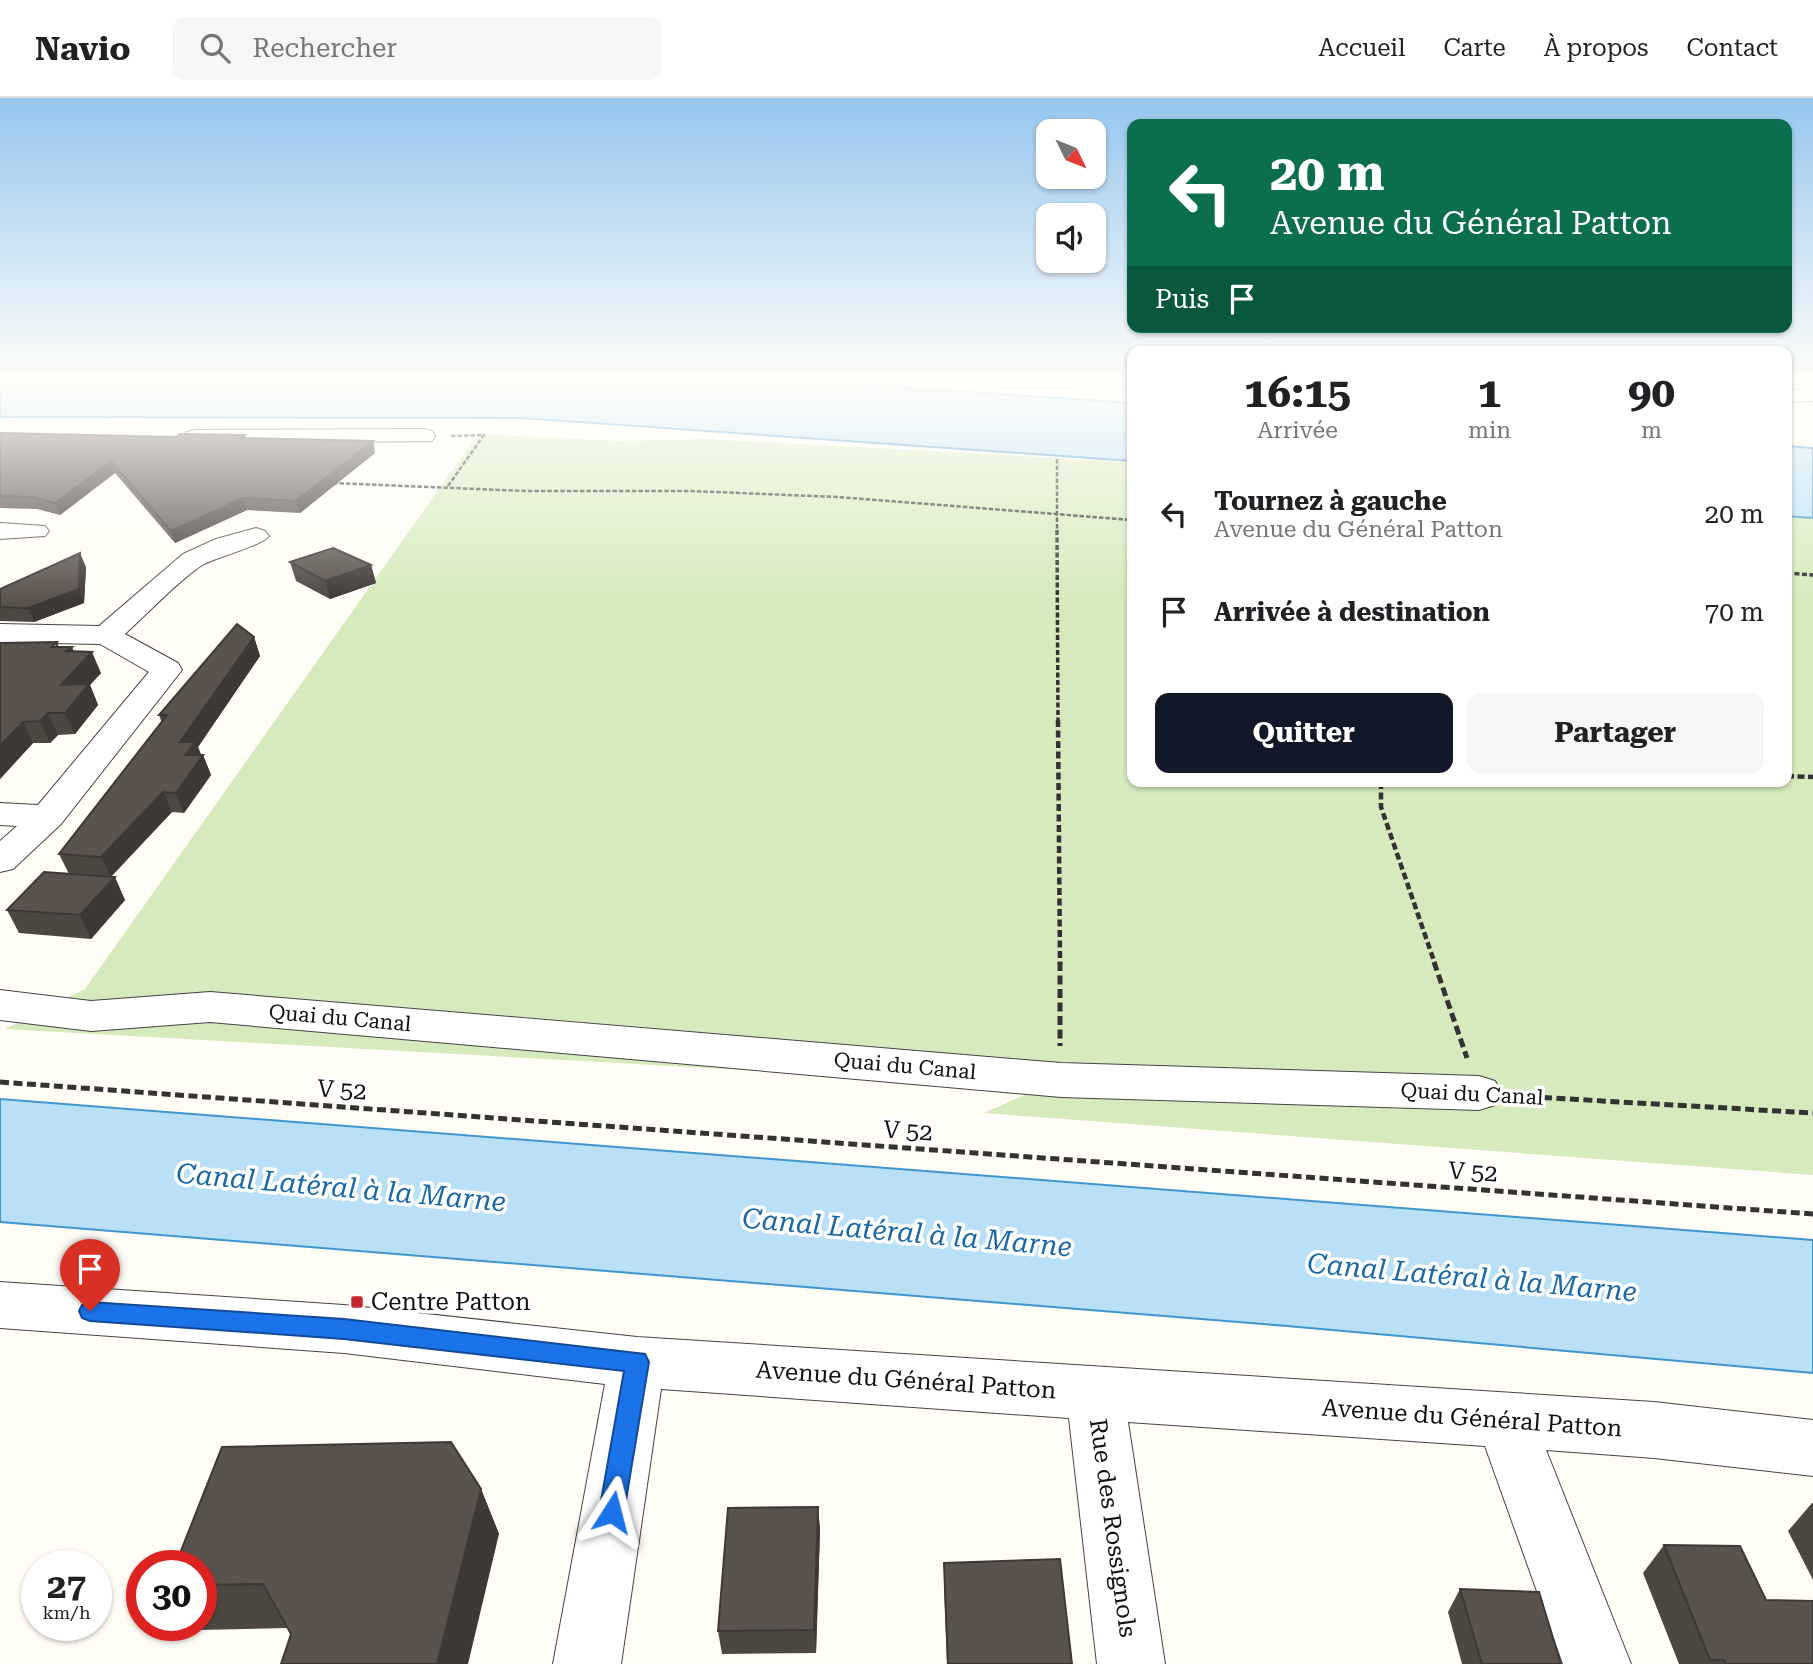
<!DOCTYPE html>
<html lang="fr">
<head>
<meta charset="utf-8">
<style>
	:root { --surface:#fff; --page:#f6f6f6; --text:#202124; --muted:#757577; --line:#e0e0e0; --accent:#111827 }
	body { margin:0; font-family:"Roboto Serif",serif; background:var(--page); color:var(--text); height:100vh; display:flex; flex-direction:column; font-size:26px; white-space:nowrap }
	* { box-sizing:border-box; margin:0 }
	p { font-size:23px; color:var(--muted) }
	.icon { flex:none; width:38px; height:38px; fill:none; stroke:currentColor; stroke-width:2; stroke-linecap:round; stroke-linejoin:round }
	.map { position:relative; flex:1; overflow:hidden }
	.details { position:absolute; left:1127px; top:248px; width:665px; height:441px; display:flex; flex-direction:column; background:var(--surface); border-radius:14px; box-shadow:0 2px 5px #0004 }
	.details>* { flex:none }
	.hud { position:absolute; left:1127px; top:21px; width:665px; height:214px; border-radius:14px; box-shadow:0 2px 5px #0004; background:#0b6e4f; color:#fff; overflow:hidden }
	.needle { width:46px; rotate:133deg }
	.buttons { position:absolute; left:1036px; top:21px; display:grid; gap:14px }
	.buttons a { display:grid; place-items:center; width:70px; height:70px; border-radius:14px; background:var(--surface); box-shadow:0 2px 5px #0004; font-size:35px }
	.speed { position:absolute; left:21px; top:1452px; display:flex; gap:14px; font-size:35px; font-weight:700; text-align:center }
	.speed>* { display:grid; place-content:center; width:91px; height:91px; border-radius:50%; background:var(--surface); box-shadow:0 2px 5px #0004; line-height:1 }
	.speed small { font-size:18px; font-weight:400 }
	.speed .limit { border:10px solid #d22; background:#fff; color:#111 }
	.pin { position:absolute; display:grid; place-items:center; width:60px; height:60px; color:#fff; margin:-72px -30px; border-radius:50% 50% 50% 0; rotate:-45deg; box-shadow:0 0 7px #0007 }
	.pin .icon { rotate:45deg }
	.me { position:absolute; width:77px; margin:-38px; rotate:9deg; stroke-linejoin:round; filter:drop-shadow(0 0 5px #0008) }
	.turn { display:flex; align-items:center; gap:24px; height:147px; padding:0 28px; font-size:32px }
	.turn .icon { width:91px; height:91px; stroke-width:2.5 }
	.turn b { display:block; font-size:49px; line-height:60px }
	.then { display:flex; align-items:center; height:66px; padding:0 28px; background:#0003; gap:14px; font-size:26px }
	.eta { display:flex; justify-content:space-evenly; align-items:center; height:119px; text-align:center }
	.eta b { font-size:42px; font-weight:700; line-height:49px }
	.cta { display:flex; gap:14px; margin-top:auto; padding:14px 28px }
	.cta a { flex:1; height:80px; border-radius:14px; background:var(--accent); color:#fff; font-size:28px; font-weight:700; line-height:80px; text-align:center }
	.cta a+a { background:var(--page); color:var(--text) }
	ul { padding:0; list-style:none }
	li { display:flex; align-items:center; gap:21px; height:98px; padding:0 28px }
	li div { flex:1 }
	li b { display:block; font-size:26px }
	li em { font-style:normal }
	header { display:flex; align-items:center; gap:42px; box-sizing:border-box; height:98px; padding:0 35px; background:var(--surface); border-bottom:2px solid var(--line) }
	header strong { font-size:33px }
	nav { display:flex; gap:38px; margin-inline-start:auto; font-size:24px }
	.search { width:490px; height:63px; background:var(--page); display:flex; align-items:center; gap:18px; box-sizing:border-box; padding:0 24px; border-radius:14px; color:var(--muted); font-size:26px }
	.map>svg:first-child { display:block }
</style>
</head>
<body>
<header>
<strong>Navio</strong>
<div class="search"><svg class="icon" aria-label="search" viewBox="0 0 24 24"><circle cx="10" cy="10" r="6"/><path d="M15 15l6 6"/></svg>Rechercher</div>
<nav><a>Accueil</a><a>Carte</a><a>À propos</a><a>Contact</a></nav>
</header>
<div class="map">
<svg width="1813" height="1566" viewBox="0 0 1813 1566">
	<rect width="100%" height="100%" fill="#fffdf5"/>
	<path fill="#d5ebbd" d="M478 336 619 343 705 341 1132 364V684H1787V410L1813 413V1077L984 1015 1058 982 743 972 5 931 85 891Z"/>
	<g fill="#b9e0f7" stroke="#3f96cf" stroke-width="2">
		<path d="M0 283H806L1103 303 1132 305V363L521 320 0 319Z"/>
		<path d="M1787 348 1813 350V420L1787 418Z"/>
		<path d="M0 1001 1813 1142V1275L1287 1228 0 1124Z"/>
	</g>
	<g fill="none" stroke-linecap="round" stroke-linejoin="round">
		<g stroke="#444" stroke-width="2">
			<g id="minor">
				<path d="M984 283H1086L1076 289H994Z"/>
				<path d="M1111 283H1132V293L1114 287Z"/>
				<path d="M1813 288V303L1787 304V292H1803Z"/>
				<path d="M424 331 432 333 435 338 432 343 195 346 187 344 184 339 187 334 195 332Z"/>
				<path d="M0 425 45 428 49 433 45 438 0 441Z"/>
				<path d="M256 430 265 433 269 438C263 447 218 459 204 466 182 479 146 517 125 536L178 565 182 572 61 726 13 771 0 774V743L17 728 0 727V705L38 707 149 574 100 546 0 544V526L99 528 183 456 216 441Z"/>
				<path d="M0 892 91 903 210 894 1061 965 1479 978 1495 983 1502 995 1495 1007 1479 1012 1061 999 210 924 91 933 0 922Z"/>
				<path d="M0 1184 344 1207 637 1239 1654 1304 1813 1322V1378L1654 1360 1546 1352 1631 1566H1563L1485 1348 1128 1324 1165 1566H1097L1069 1320 661 1291 621 1566H553L605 1286 344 1255 0 1230Z"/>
			</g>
		</g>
		<g stroke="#333" stroke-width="2.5" stroke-dasharray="4.5 2" stroke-linecap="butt">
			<path d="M1057 361V434"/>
			<path d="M333 385 526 393H690L838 399 1132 422"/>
			<path d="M448 388 484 337 450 338"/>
		</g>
		<g stroke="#333" stroke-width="3.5" stroke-dasharray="5 2.5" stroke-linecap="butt">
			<path d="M1057 432 1058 624"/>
			<path d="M1787 475 1813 477"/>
		</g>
		<g stroke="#333" stroke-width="4.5" stroke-dasharray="7 3.5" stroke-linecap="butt">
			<path d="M1058 622 1060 866"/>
			<path d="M1787 678 1813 679"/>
			<path d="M1381 684V709L1435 866"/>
		</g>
		<g stroke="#333" stroke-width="5" stroke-dasharray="9 4.5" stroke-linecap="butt">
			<path d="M1060 864V948"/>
			<path d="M1434 864 1467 960"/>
			<path d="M0 984 1813 1116"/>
			<path d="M1516 998 1813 1015"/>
		</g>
		<use href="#minor" fill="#fff" fill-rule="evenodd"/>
	</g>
	<g fill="#4d4742">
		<path d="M0 335 176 339 245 337 246 341 373 343 375 355 300 415 247 412 175 445 115 375 60 417 37 411 0 410Z"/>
		<path d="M290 464 371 467 376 485 330 501 296 483Z"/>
		<path d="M86 469 84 505 34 524 0 523V491Z"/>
		<path d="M254 539 260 558 198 649 201 657H203L211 677 184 715 172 714 111 778 125 802 91 841 19 835 7 812 69 776 59 756 162 625 159 617Z"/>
		<path d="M57 544 59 549 74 554 101 575 90 587 98 607 75 636 58 637 50 645H33L0 681Z"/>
		<path d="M481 1391 499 1436 291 1536 287 1530 199 1532 196 1528H201V1468Z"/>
		<path d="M1812 1405H1813V1482L1788 1433Z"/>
		<path d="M818 1409 820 1432 816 1555 722 1556 718 1533Z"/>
		<path d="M1664 1447 1766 1502 1813 1566H1679L1643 1475Z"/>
		<path d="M944 1465 1072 1566H947L944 1488Z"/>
		<path d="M1460 1491 1561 1566H1462L1448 1514Z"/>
	</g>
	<g fill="#3f3936">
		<path d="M373 343 375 355 300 415 296 403Z"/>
		<path d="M111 363 115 375 60 417 55 405Z"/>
		<path d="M243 400 247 412 175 445 171 433Z"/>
		<path d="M80 455 86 469 84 505 34 524 28 510Z"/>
		<path d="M371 467 376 485 330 501 325 483Z"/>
		<path d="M254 539 260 558 198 649 202 659 203 657 211 677 184 715 176 695 180 644Z"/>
		<path d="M72 549 80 567 92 554 101 575 90 587 98 607 75 636 65 615 61 587 66 553Z"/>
		<path d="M48 615 58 637 50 645 40 623Z"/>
		<path d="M23 624 33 645 0 681V648Z"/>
		<path d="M163 694 172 714 111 779 101 759Z"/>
		<path d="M115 779 125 802 91 841 80 817Z"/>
		<path d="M481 1391 499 1436 468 1566H437Z"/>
		<path d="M818 1409 820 1432 816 1555 814 1532Z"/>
	</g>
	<g fill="#5a524d" stroke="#3f3936" stroke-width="2">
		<path d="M0 335 176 339 180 336 245 337 241 340 373 343 296 403 243 400 171 433 111 363 55 405 32 399 0 398Z"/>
		<path d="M333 450 371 467 325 483 290 464Z"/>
		<path d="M80 455 79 491 28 510 0 509V491Z"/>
		<path d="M237 526 254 539 180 644H196L185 657H203L176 695 163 694 101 759 59 756 167 617H159Z"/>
		<path d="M57 544 52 549H72L66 553 92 554 61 587 89 586 65 615H48L40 623 23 624 0 648V545Z"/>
		<path d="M44 774 115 779 80 817 7 812Z"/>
		<path d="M451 1344 481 1391 437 1566H281L291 1536 263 1486 201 1487V1468H175L222 1349Z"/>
		<path d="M818 1409 814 1532 718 1533 728 1410Z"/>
		<path d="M1664 1447 1740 1448 1766 1502 1813 1503V1566H1726L1724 1562H1710Z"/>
		<path d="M1060 1461 1072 1566H948L944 1465Z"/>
		<path d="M1460 1491 1539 1494 1561 1566H1482Z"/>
	</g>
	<linearGradient id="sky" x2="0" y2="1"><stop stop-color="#95c6ee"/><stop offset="0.56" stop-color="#fffefa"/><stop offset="1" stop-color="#fffefa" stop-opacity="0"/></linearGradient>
	<rect width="1813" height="503" fill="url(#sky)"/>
	<path fill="#1a73e8" stroke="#114b97" stroke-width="2" d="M90 1204 344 1221 645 1256 649 1264 624 1414 621 1423 612 1426 603 1423 599 1414 624 1273 344 1241 90 1223 82 1220 79 1213 82 1207Z"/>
	<rect fill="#c4262e" stroke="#fff" stroke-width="2.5" x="350" y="1197" width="14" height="14" rx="3.5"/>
	<g text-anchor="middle" stroke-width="7" stroke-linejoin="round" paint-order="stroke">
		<g font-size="21" fill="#111" stroke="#fff">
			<text transform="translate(340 920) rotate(5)" y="7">Quai du Canal</text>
			<text transform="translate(905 968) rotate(5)" y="7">Quai du Canal</text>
			<text transform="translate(1472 996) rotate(3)" y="7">Quai du Canal</text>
		</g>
		<g font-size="24" fill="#111" stroke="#fff">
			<text transform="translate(342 992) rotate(4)" y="8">V 52</text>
			<text transform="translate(908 1033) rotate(4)" y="8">V 52</text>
			<text transform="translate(1473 1074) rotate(4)" y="8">V 52</text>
			<text transform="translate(906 1282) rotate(4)" y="8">Avenue du Général Patton</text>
			<text transform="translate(1472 1320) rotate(4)" y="8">Avenue du Général Patton</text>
			<text transform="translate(1113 1430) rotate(82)" y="8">Rue des Rossignols</text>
		</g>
		<g font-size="24" fill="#111" stroke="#fff" text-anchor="start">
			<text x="371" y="1212">Centre Patton</text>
		</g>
		<g font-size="28" font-style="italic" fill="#1768a6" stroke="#fff">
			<text transform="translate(341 1089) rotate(5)" y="10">Canal Latéral à la Marne</text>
			<text transform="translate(907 1134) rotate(5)" y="10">Canal Latéral à la Marne</text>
			<text transform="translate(1472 1179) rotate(5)" y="10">Canal Latéral à la Marne</text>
		</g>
	</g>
</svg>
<div class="buttons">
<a><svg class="needle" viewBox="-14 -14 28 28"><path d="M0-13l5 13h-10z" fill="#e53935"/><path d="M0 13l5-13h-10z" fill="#757577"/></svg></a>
<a><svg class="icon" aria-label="sound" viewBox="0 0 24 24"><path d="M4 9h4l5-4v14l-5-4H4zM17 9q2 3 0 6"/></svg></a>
</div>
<div class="speed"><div>27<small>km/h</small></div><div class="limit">30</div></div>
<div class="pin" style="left:90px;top:1213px;background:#d93025"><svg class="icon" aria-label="arrive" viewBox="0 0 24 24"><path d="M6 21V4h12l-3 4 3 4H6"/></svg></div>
<svg class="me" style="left:612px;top:1414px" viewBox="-20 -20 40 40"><path d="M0-17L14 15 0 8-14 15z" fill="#1a73e8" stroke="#fff" stroke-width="4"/></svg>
<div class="hud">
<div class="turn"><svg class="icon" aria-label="left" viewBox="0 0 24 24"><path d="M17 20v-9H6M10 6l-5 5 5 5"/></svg><div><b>20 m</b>Avenue du Général Patton</div></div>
<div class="then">Puis<svg class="icon" aria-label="arrive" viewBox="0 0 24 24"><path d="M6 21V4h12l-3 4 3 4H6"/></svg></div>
</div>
<section class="details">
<div class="eta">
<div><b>16:15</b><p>Arrivée</p></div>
<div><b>1</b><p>min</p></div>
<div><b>90</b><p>m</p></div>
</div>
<ul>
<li><svg class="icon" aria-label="left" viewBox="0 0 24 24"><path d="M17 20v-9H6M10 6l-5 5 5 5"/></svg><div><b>Tournez à gauche</b><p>Avenue du Général Patton</p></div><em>20 m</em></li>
<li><svg class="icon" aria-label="arrive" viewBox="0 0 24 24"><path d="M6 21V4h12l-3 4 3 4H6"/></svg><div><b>Arrivée à destination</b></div><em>70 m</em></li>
</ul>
<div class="cta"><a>Quitter</a><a>Partager</a></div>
</section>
</div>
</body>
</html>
